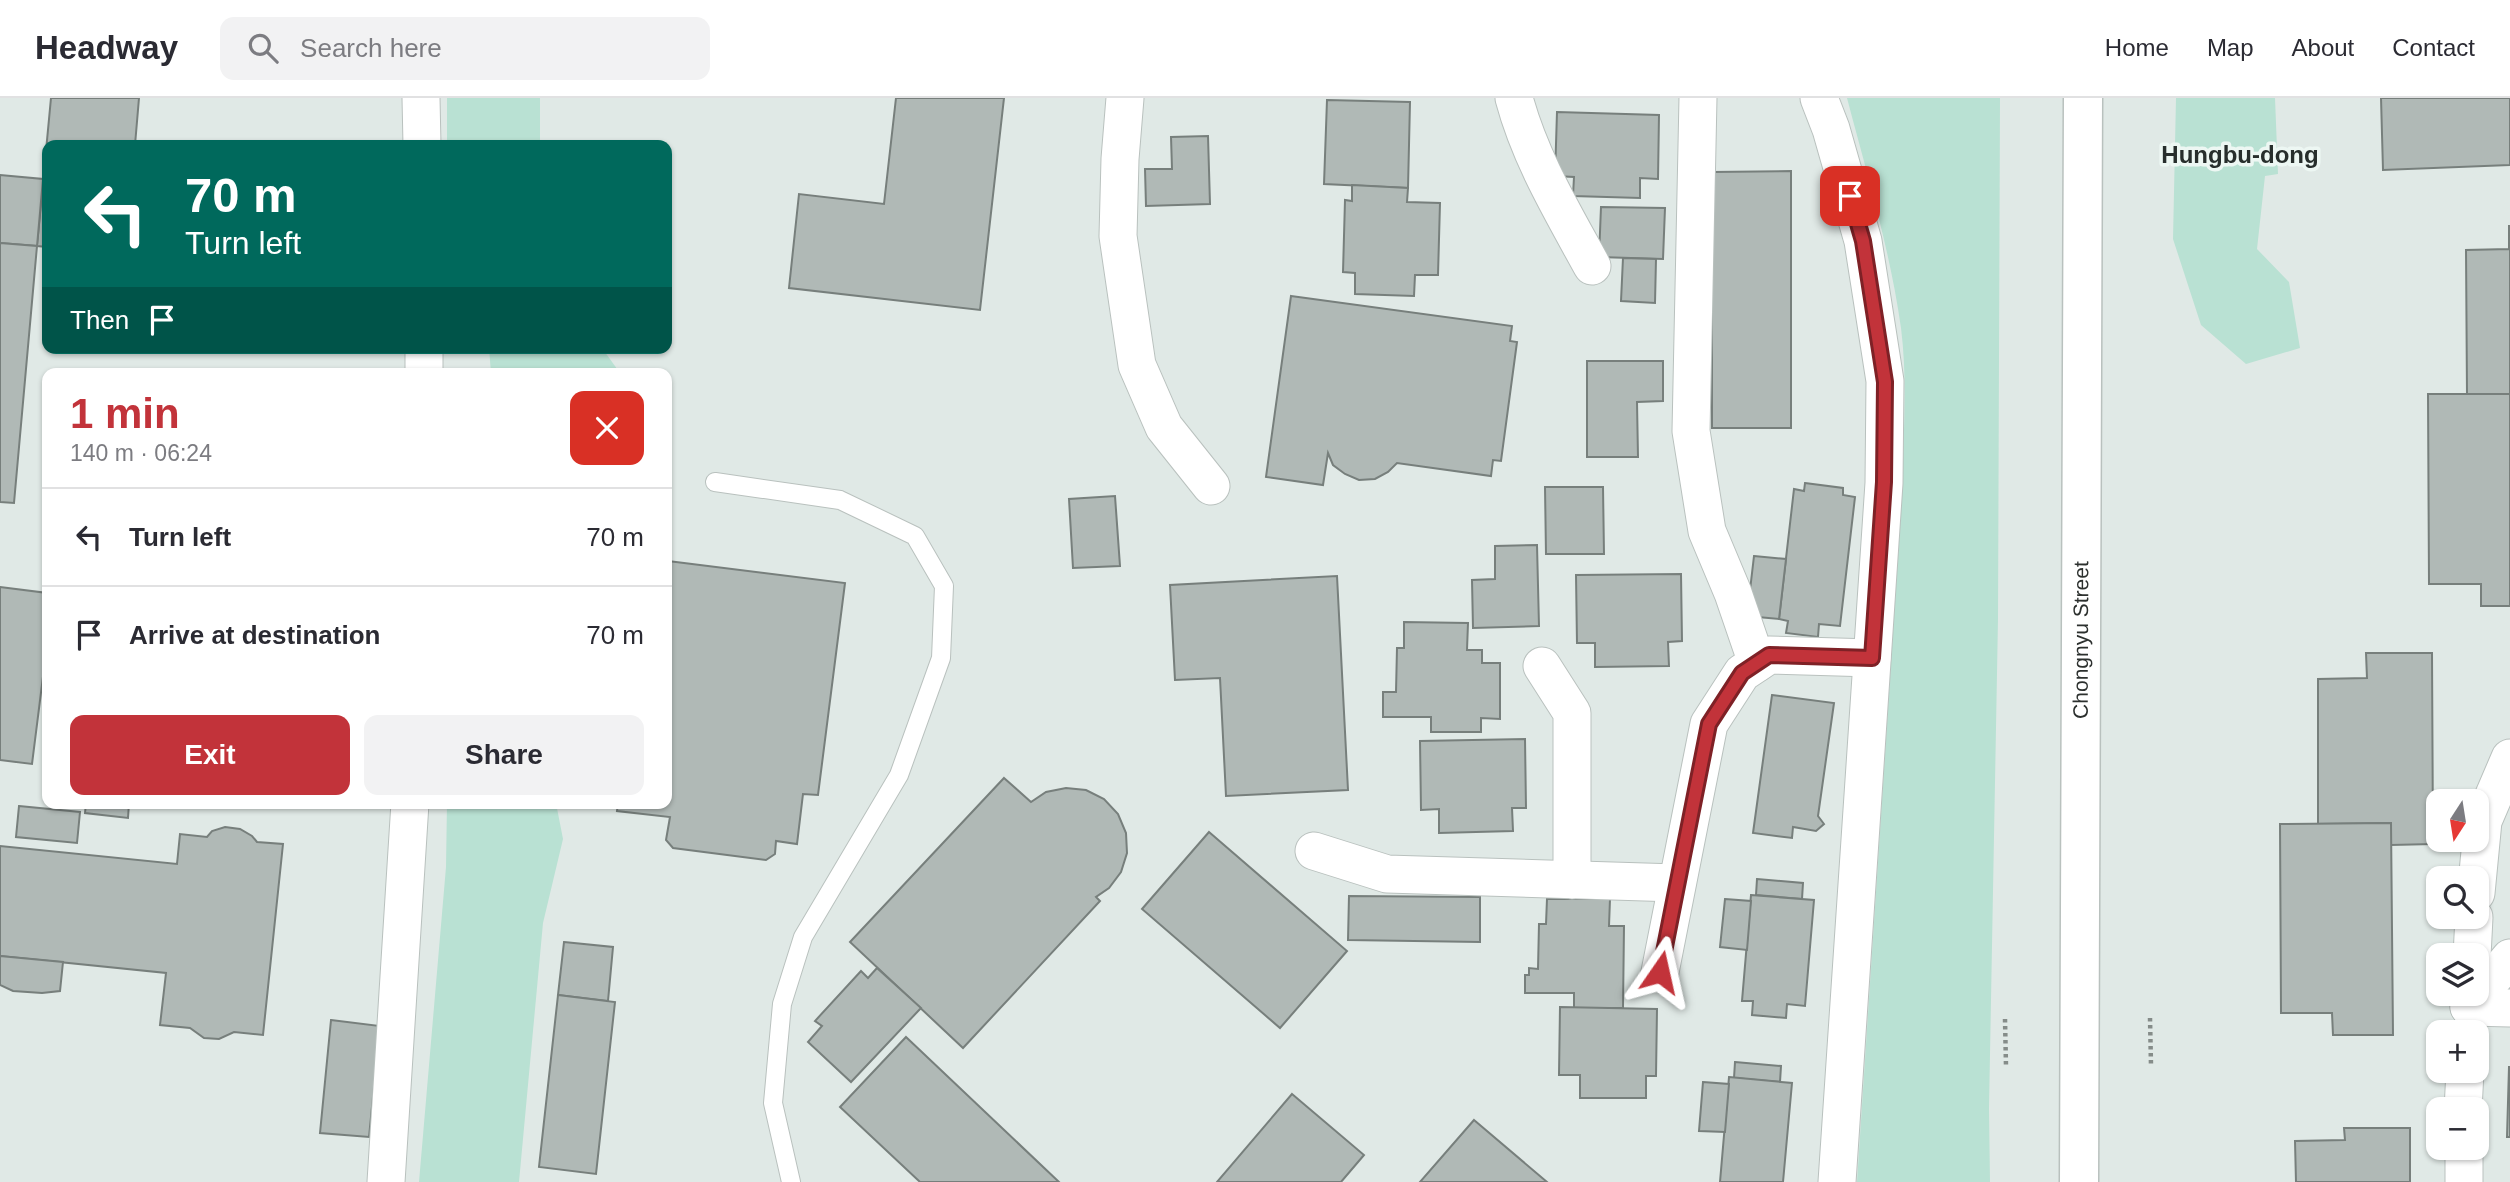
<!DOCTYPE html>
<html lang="en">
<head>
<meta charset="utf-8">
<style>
	:root { --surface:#fff; --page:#f2f2f3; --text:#2b2b33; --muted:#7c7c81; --line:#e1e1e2; --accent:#c2333a }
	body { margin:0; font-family:Helvetica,sans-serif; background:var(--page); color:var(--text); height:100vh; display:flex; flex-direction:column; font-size:26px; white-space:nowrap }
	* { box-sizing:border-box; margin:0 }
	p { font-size:23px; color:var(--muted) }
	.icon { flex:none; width:38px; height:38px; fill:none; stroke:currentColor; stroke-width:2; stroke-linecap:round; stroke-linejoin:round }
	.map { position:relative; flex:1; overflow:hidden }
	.sheet { position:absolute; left:42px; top:270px; width:630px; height:441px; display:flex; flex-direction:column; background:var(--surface); border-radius:14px; box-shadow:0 2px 5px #0004 }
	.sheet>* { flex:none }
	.guide { position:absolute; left:42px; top:42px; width:630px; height:214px; border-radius:14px; box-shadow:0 2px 5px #0004; background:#00695c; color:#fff; overflow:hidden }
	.needle { width:46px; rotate:192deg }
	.tools { position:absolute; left:2426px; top:691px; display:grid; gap:14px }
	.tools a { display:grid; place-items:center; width:63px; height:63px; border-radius:14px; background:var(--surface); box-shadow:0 2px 5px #0004; font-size:35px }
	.pin { position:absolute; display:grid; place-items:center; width:60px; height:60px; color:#fff; margin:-30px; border-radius:14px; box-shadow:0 4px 10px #0006 }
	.me { position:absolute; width:77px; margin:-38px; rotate:11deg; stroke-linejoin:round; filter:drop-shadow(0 0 5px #0008) }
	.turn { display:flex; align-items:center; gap:24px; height:147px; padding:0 28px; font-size:32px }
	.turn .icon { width:91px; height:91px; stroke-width:2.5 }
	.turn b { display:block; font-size:49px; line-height:60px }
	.then { display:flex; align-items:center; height:66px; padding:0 28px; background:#0003; gap:14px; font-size:26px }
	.round { display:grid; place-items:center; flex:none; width:74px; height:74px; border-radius:14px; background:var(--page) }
	.summary { display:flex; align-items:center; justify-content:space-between; height:119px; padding:0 28px }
	h1 { font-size:42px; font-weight:600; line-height:52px; color:var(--accent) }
	.action { display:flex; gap:14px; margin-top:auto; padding:14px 28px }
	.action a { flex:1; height:80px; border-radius:14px; background:var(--accent); color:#fff; font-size:28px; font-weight:600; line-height:80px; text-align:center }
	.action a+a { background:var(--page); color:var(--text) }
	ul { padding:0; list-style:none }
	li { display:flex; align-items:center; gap:21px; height:98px; padding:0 28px; border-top:2px solid var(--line) }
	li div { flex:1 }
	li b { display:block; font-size:26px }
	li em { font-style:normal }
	header { display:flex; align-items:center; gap:42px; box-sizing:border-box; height:98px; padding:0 35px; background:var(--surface); border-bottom:2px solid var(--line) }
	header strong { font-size:33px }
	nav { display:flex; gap:38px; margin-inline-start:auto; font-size:24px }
	.search { width:490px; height:63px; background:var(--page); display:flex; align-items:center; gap:18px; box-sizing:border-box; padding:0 24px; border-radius:14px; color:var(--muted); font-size:26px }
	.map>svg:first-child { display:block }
</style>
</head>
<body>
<header>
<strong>Headway</strong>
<div class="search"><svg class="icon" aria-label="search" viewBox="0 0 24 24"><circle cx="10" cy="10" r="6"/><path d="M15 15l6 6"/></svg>Search here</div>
<nav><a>Home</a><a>Map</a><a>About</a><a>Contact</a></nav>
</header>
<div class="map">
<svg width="2510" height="1084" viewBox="0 0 2510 1084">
	<rect width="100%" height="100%" fill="#e0e9e6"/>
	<g fill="#b9e1d3">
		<rect x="447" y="0" width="93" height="47"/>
		<path d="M1847 0H2000L1998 521 1989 1011 1990 1084H1857L1902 397C1903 342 1908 285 1901 230 1890 152 1867 76 1847 0Z"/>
		<path d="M2176 0H2275L2278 76 2265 78 2257 151 2289 184 2300 250 2246 266 2201 227 2173 141Z"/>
		<path d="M489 250H602L620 275H491Z"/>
		<path d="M447 705H556L563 741 543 825 519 1084H419L446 769Z"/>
	</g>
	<g fill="#b0b9b6" stroke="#777f7c" stroke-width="2">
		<path d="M51 0H139L135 47H47V149L37 148Z"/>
		<path d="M896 0H1004L980 212 789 190 799 96 884 106Z"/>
		<path d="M2381 0H2510V67L2383 72Z"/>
		<path d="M1327 2 1410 4 1408 90 1324 86Z"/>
		<path d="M1557 14 1659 17 1658 81 1640 80V100L1573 98 1574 79 1555 78Z"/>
		<path d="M1208 38 1210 106 1146 108 1145 71H1172L1171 39Z"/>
		<path d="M1791 73V330H1712V74Z"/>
		<path d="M0 77 43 81 37 148 0 145Z"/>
		<path d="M1352 87 1408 90 1407 104 1440 105 1438 177H1415L1414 198 1355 196V175L1343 174 1345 102 1352 103Z"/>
		<path d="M1601 109 1665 110 1663 161 1599 159Z"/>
		<path d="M2509 128H2510V296H2467L2466 152 2509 151Z"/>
		<path d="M0 145 37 148 14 405 0 404Z"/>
		<path d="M1623 160 1656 161 1655 205 1621 203Z"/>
		<path d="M1291 198 1512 228 1510 243 1517 244 1501 363 1493 362 1491 378 1397 365 1388 374 1375 381 1359 382 1345 376 1333 367 1328 355 1323 387 1266 379Z"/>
		<path d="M1587 263H1663V303L1637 304 1638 359H1587Z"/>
		<path d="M2428 296H2510V508H2481V486H2429Z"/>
		<path d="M1805 385 1843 390V397L1855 399 1840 528 1819 526 1818 539 1786 535 1788 523 1779 521 1794 391 1804 393Z"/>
		<path d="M1545 389H1603L1604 456H1546Z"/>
		<path d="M1115 398 1120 468 1073 470 1069 401Z"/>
		<path d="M1537 447 1539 528 1473 530 1472 482 1495 481V448Z"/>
		<path d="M1754 458 1786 461 1779 521 1747 518Z"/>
		<path d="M668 463 845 485 818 697 803 696 797 746 776 743 775 756 766 762 673 750 666 742 670 719 617 713 618 705H667Z"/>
		<path d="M1681 476 1682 543 1668 544 1669 568 1595 569V545H1577L1576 477Z"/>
		<path d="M1337 478 1348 692 1226 698 1220 580 1175 582 1170 487Z"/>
		<path d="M0 489 47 495V547L32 666 0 662Z"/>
		<path d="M1404 524 1468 525 1467 552H1482V565H1500V621L1481 620V634H1431V619H1383V594H1396L1397 550H1404Z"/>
		<path d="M2366 555H2432L2433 746 2391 747V725L2318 726V581L2367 580Z"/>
		<path d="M1772 597 1834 605 1818 718 1824 726 1816 733 1793 729 1792 740 1753 735Z"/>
		<path d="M1525 641 1526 710H1512L1513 733 1439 735V711L1421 712 1420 643Z"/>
		<path d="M1004 680 1031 704 1046 694 1066 690 1086 692 1104 701 1118 716 1126 735 1127 755 1121 774 1109 790 1096 799 1100 803 963 950 850 844Z"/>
		<path d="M86 705H129L128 720 85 715Z"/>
		<path d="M19 708 80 714 77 745 16 739Z"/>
		<path d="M2391 725 2393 937H2333L2332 915H2281L2280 726Z"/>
		<path d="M225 729 240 731 252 738 257 744 283 746 263 937 234 934 219 941 204 940 190 930 160 927 166 875 0 858V748L177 766 180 736 207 739 212 733Z"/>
		<path d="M1209 734 1347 853 1280 930 1142 811Z"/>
		<path d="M1757 781 1803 785 1802 801 1756 797Z"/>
		<path d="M1751 797 1814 802 1805 908 1787 906 1786 920 1752 917 1753 903H1742Z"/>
		<path d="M1349 798 1480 799V844L1348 842Z"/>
		<path d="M1547 801H1610L1609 828H1624L1623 910H1574V895H1525V877H1529V870L1538 871 1539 826H1546Z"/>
		<path d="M1725 801 1751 803 1747 852 1720 849Z"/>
		<path d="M564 844 613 849 608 903 558 897Z"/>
		<path d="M0 858 63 864 60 893 42 895 13 893 0 887Z"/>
		<path d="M877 870 921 910 851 984 808 944 822 928 815 923 861 873 868 880Z"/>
		<path d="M558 897 615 904 596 1076 539 1069Z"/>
		<path d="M1560 909 1657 911 1656 978H1646V1000H1580V977H1559Z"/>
		<path d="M331 922 380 928 369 1039 320 1035Z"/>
		<path d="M906 939 1059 1084H920L840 1009Z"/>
		<path d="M1735 964 1781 968 1780 984 1734 980Z"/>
		<path d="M2509 969H2510V1039H2507Z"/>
		<path d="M1729 979 1792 985 1783 1084H1720Z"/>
		<path d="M1703 984 1729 986 1725 1034 1699 1033Z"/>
		<path d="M1292 996 1364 1057 1341 1084H1217Z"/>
		<path d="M1474 1022 1547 1084H1420Z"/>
		<path d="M2344 1030H2410V1084H2296L2295 1043 2345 1042Z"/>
	</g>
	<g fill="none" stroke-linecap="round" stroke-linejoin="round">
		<g stroke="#b9c1be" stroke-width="20">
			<path id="lane" d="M715 384 840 402 915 438 944 488 941 560 899 677 803 839 782 906 773 1005 791 1084"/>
		</g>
		<g stroke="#b9c1be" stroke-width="39">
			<g id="street">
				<path d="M421 0 422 47"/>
				<path d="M1125 0 1120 61 1118 138 1137 267 1164 329 1211 388"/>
				<path d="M1514 0C1530 60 1562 113 1592 168"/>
				<path d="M1698 0 1691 333 1707 433 1733 495 1757 565"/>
				<path d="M1819 0 1831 31 1863 143 1885 283 1884 385 1837 1084"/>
				<path d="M424 250V275"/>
				<path d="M1542 568 1572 615V782"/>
				<path d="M1314 753 1387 776 1677 785"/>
				<path d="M2476 795 2483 723 2510 660"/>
				<path d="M2472 858 2474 819"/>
				<path d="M1660 874 1709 626 1742 575 1769 557 1872 560"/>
				<path d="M2469 909 2510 860"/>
				<path d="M2469 909 2510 910"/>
				<path d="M2463 1012 2465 973"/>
				<path d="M2464 1050V1084"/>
				<path d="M386 1084 410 705"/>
			</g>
		</g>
		<g stroke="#b9c1be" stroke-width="41">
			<g id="primary">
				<path id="s1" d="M2079 1084 2083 0"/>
			</g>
		</g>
		<g stroke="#858c89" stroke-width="4.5" stroke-dasharray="3.5 3.5" stroke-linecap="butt">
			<path d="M2150 920 2151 967"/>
			<path d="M2005 921 2006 968"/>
		</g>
		<use href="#lane" stroke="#fff" stroke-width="18"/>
		<use href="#street" stroke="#fff" stroke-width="37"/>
		<use href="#primary" stroke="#fff" stroke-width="38"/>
	</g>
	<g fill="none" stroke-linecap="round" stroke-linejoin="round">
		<g stroke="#7e2126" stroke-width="18">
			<path id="route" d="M1660 874 1709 626 1742 575 1769 557 1872 560 1884 384 1885 284 1863 143 1850 98"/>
		</g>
		<use href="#route" stroke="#c2333a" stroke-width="12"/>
	</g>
	<g text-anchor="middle" stroke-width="7" stroke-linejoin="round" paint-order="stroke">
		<g font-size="21" fill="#2c302e" stroke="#edf7f3">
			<text dy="7" stroke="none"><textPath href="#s1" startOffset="542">Chongnyu Street</textPath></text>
		</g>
		<g font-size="24" font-weight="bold" fill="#272e2c" stroke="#edf7f3">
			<text x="2240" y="65">Hungbu-dong</text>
		</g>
	</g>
</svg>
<div class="tools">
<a><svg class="needle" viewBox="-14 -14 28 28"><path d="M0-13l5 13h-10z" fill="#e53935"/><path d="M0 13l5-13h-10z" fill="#7c7c81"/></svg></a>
<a><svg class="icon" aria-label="search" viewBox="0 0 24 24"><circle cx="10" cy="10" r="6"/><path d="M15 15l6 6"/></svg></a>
<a><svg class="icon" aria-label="layers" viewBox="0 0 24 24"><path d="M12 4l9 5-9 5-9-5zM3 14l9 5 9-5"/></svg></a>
<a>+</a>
<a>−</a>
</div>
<div class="pin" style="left:1850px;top:98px;background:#d93025"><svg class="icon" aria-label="arrive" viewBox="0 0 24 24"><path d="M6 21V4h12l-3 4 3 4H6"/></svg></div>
<svg class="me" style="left:1660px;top:874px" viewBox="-20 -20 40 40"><path d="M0-17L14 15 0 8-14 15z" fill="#c2333a" stroke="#fff" stroke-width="4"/></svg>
<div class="guide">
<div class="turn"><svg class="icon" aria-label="left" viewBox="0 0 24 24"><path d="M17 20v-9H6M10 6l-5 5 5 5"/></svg><div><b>70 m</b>Turn left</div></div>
<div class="then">Then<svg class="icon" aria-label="arrive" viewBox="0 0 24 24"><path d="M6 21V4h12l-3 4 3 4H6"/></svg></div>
</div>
<section class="sheet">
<div class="summary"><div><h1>1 min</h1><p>140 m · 06:24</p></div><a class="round" style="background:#d93025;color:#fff"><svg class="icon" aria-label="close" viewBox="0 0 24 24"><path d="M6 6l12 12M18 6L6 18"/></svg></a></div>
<ul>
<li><svg class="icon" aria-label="left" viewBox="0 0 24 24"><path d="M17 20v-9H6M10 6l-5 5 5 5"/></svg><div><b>Turn left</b></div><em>70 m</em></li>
<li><svg class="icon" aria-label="arrive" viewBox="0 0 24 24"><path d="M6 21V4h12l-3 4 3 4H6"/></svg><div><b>Arrive at destination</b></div><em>70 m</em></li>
</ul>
<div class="action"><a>Exit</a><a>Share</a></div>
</section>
</div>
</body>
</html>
